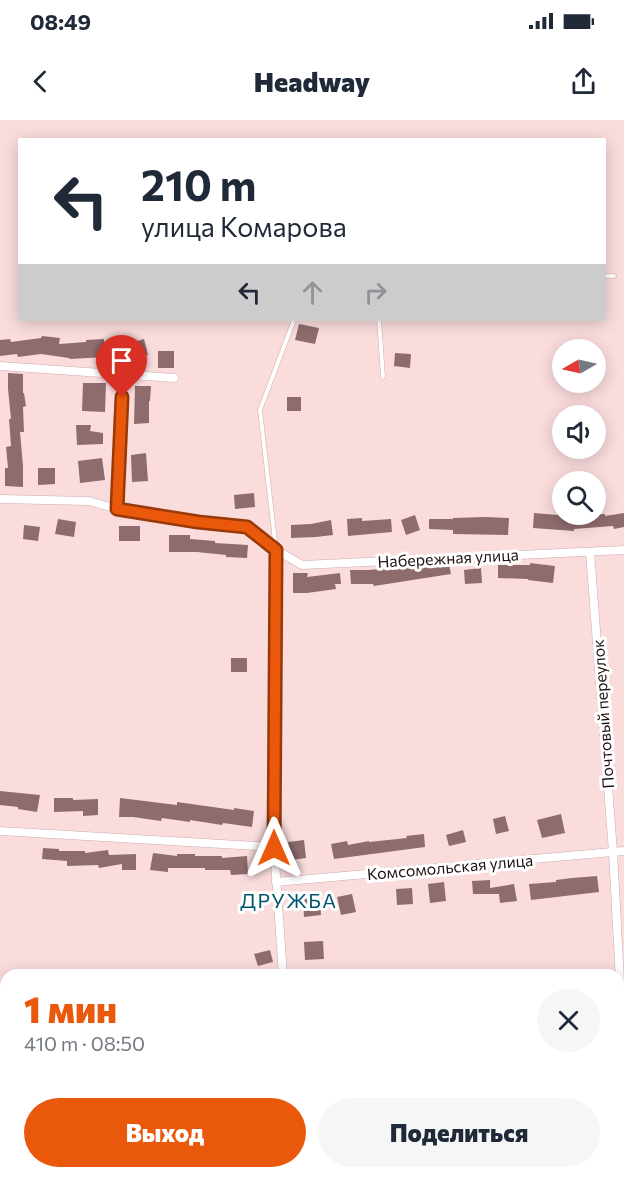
<!DOCTYPE html>
<html lang="ru">
<head>
<meta charset="utf-8">
<style>
	:root { --surface:#fff; --page:#f6f6f7; --text:#1f2937; --muted:#747a83; --accent:#ea580c }
	body { margin:0; font-family:Commissioner,sans-serif; background:var(--page); color:var(--text); height:100vh; display:flex; flex-direction:column; font-size:22px; white-space:nowrap }
	* { box-sizing:border-box; margin:0 }
	p { font-size:20px; color:var(--muted) }
	.icon { flex:none; width:33px; height:33px; fill:none; stroke:currentColor; stroke-width:2; stroke-linecap:round; stroke-linejoin:round }
	.map { position:relative; flex:1; overflow:hidden }
	.details { position:absolute; left:0px; top:849px; width:624px; height:210px; display:flex; flex-direction:column; background:var(--surface); border-radius:18px 18px 0 0; box-shadow:0 3px 15px #0003 }
	.details>* { flex:none }
	.banner { position:absolute; left:18px; top:18px; width:588px; height:183px; border-radius:0px; box-shadow:0 3px 15px #0003; background:#fff; color:var(--text); overflow:hidden }
	.needle { width:39px; rotate:261deg }
	.buttons { position:absolute; left:552px; top:219px; display:grid; gap:12px }
	.buttons a { display:grid; place-items:center; width:54px; height:54px; border-radius:50%; background:var(--surface); box-shadow:0 3px 15px #0003; font-size:30px }
	.pin { position:absolute; display:grid; place-items:center; width:51px; height:51px; color:#fff; margin:-62px -26px; border-radius:50% 50% 50% 0; rotate:-45deg; box-shadow:0 0 6px #0007 }
	.pin .icon { rotate:45deg }
	.me { position:absolute; width:66px; margin:-33px; rotate:0deg; stroke-linejoin:round; filter:drop-shadow(0 0 4px #0008) }
	.turn { display:flex; align-items:center; gap:21px; height:126px; padding:0 24px; font-size:27px }
	.turn .icon { width:78px; height:78px; stroke-width:2.5 }
	.turn b { display:block; font-size:42px; line-height:51px }
	.lanes { display:flex; align-items:center; height:57px; padding:0 24px; background:#0003; justify-content:center; gap:30px; direction:ltr }
	.lanes .off { opacity:.35 }
	.round { display:grid; place-items:center; flex:none; width:63px; height:63px; border-radius:32px; background:var(--page) }
	.overview { display:flex; align-items:center; justify-content:space-between; height:102px; padding:0 24px }
	h1 { font-size:36px; font-weight:800; line-height:45px; color:var(--accent) }
	.action { display:flex; gap:12px; margin-top:auto; padding:12px 24px }
	.action a { flex:1; height:69px; border-radius:36px; background:var(--accent); color:#fff; font-size:24px; font-weight:800; line-height:69px; text-align:center }
	.action a+a { background:var(--page); color:var(--text) }
	.status { display:flex; justify-content:space-between; align-items:center; height:42px; padding:0 30px; background:var(--surface); direction:ltr }
	.status svg { height:16px; fill:currentColor }
	header { display:flex; justify-content:space-between; align-items:center; height:78px; padding:0 24px; background:var(--surface); font-size:27px; font-weight:800 }
	.map>svg:first-child { display:block }
</style>
</head>
<body>
<div class="status"><b>08:49</b><svg viewBox="0 0 49 12"><path d="M0 12V9h3v3zM5 12V6h3v6zM10 12V3h3v9zM15 12V0h3v12zM26 1h20v11H26zM47 4h2v5h-2z"/></svg></div>
<header><svg class="icon" aria-label="back" viewBox="0 0 24 24"><path d="M15 5l-7 7 7 7"/></svg>Headway<svg class="icon" aria-label="share" viewBox="0 0 24 24"><path d="M12 15V3M7 8l5-5 5 5M5 13v7h14v-7"/></svg></header>
<div class="map">
<svg width="624" height="1059" viewBox="0 0 624 1059">
	<rect width="100%" height="100%" fill="#fbdcdd"/>
	<g fill="#8e6c6e">
		<path d="M299 204 319 208 315 224 295 220Z"/>
		<path d="M42 216 60 218 59 224 86 222V220L104 219V222H134L144 219 148 235 132 238 131 236 105 237 70 239 69 238 41 234 18 237 17 234 0 236V220L10 219 11 222 41 218Z"/>
		<rect x="158" y="231" width="16" height="17"/>
		<path d="M395 233 411 234 410 248 394 246Z"/>
		<path d="M8 253 23 254V273H24L26 286 23 287 24 312H20L23 346V367L5 366V348H8L6 327 11 326 9 299H11L8 269Z"/>
		<path d="M83 263H106L105 292 82 291Z"/>
		<path d="M135 266H151L150 281H149V303L134 304Z"/>
		<rect x="287" y="277" width="14" height="14"/>
		<path d="M76 305H91L90 311 103 313V324L77 325Z"/>
		<path d="M146 333 148 361 132 362 131 335Z"/>
		<path d="M102 338 105 360 80 363 78 341Z"/>
		<path d="M38 348H55V364L38 365Z"/>
		<path d="M254 373 255 387 235 389 234 375Z"/>
		<path d="M534 393 558 395 559 394 581 395 605 394V396L624 393V407L614 409 613 406 574 409V411L533 408Z"/>
		<path d="M415 395 420 410 406 415 401 400Z"/>
		<path d="M485 397 509 398 508 415 453 414V410L429 409V399H453V398Z"/>
		<path d="M362 398V401L391 399 392 412 348 416 347 399Z"/>
		<path d="M58 399 76 402 74 417 55 414Z"/>
		<path d="M331 400 333 415 316 417 291 418V405L311 404Z"/>
		<path d="M24 405 40 407 38 421 23 419Z"/>
		<rect x="119" y="406" width="21" height="15"/>
		<path d="M169 415H190V419L215 421V423L248 425 247 438 226 437V435L197 432H169Z"/>
		<path d="M530 443 555 446 553 463 528 460V459L498 458V445H530Z"/>
		<path d="M449 444 451 454 374 466 373 464H351L350 450H368L392 448V449L408 446 422 445V448Z"/>
		<path d="M481 448 482 463 465 464 464 450Z"/>
		<path d="M293 453H308L307 457 340 453 341 464H335L336 469 307 473H293Z"/>
		<rect x="231" y="538" width="16" height="14"/>
		<path d="M0 671 40 675 37 692 18 689V687L0 685Z"/>
		<path d="M54 678H73V680L98 679V695L83 696V691L54 692Z"/>
		<path d="M120 678 177 685V682L234 690V688L254 691 252 707 223 703 222 705 190 700V702L162 698 161 701 133 697H119Z"/>
		<path d="M561 694 565 713 542 718 537 700Z"/>
		<path d="M505 696 509 711 496 714 493 699Z"/>
		<path d="M463 710 466 722 449 726 446 715Z"/>
		<path d="M424 714 425 727 334 739 331 724 347 721 348 725 369 721V722L407 718 406 716Z"/>
		<path d="M304 720 306 738 291 740 288 722Z"/>
		<path d="M43 728 59 729V731H85V733L108 730 109 735 136 734V750H122V744L99 748 98 745 67 746V741L42 739Z"/>
		<path d="M153 733 177 736V734H195V736H222V738L247 736 248 754 231 755 230 750H205V748H168V752L150 750Z"/>
		<path d="M597 756 599 772 531 780 529 764 556 762V760L572 758Z"/>
		<path d="M490 760V768L514 764 517 781 500 783 499 774H473L472 761Z"/>
		<path d="M444 762 446 781 430 783 428 764Z"/>
		<path d="M412 768 413 784 397 785 396 769Z"/>
		<path d="M352 774 356 792 341 795 337 777Z"/>
		<path d="M320 777 321 795 304 797 303 779Z"/>
		<path d="M323 821 324 839 305 840 304 822Z"/>
		<path d="M270 830 273 842 258 846 254 834Z"/>
	</g>
	<g fill="none" stroke-linecap="round" stroke-linejoin="round">
		<g stroke="#d0abad" stroke-width="5">
			<g id="service">
				<path d="M604 156H614"/>
				<path d="M379 200 383 257"/>
				<path d="M276 430 260 290 294 200"/>
			</g>
		</g>
		<g stroke="#d0abad" stroke-width="9">
			<g id="minor">
				<path d="M0 246 174 258"/>
				<path d="M0 379 89 381 117 389 198 402 247 407 276 430 302 445 624 430"/>
				<path d="M117 389 123 254"/>
				<path d="M276 430 274 727 283 855"/>
				<path d="M590 432 613 732 624 935"/>
				<path d="M0 711 274 727"/>
				<path d="M276 762 624 731"/>
			</g>
		</g>
		<g stroke="#d0abad" stroke-width="10">
			<g id="tertiary">
				<path d="M618 1035H624"/>
				<path d="M0 1042H6"/>
				<path d="M234 1053 299 1056 346 1053"/>
			</g>
		</g>
		<use href="#service" stroke="#fff" stroke-width="4"/>
		<use href="#minor" stroke="#fff" stroke-width="8"/>
		<use href="#tertiary" stroke="#fff" stroke-width="9"/>
	</g>
	<g fill="none" stroke-linecap="round" stroke-linejoin="round">
		<g stroke="#983908" stroke-width="15">
			<path id="route" d="M122 277 117 389 198 402 247 407 276 430 274 728"/>
		</g>
		<use href="#route" stroke="#ea580c" stroke-width="10"/>
	</g>
	<g text-anchor="middle" stroke-width="6" stroke-linejoin="round" paint-order="stroke">
		<g font-size="16" fill="#1e1212" stroke="#fff">
			<text transform="translate(448 438) rotate(-3)" y="6">Набережная улица</text>
			<text transform="translate(603 594) rotate(-94)" y="6">Почтовый переулок</text>
			<text transform="translate(450 747) rotate(-5)" y="6">Комсомольская улица</text>
		</g>
		<g font-size="20" letter-spacing="1.5" fill="#00556e" stroke="#fff">
			<text x="289" y="788">ДРУЖБА</text>
		</g>
	</g>
</svg>
<div class="buttons">
<a><svg class="needle" viewBox="-14 -14 28 28"><path d="M0-13l5 13h-10z" fill="#e53935"/><path d="M0 13l5-13h-10z" fill="#747a83"/></svg></a>
<a><svg class="icon" aria-label="sound" viewBox="0 0 24 24"><path d="M4 9h4l5-4v14l-5-4H4zM17 9q2 3 0 6"/></svg></a>
<a><svg class="icon" aria-label="search" viewBox="0 0 24 24"><circle cx="10" cy="10" r="6"/><path d="M15 15l6 6"/></svg></a>
</div>
<div class="pin" style="left:122px;top:277px;background:#d93025"><svg class="icon" aria-label="arrive" viewBox="0 0 24 24"><path d="M6 21V4h12l-3 4 3 4H6"/></svg></div>
<svg class="me" style="left:274px;top:728px" viewBox="-20 -20 40 40"><path d="M0-17L14 15 0 8-14 15z" fill="#ea580c" stroke="#fff" stroke-width="4"/></svg>
<div class="banner">
<div class="turn"><svg class="icon" aria-label="left" viewBox="0 0 24 24"><path d="M17 20v-9H6M10 6l-5 5 5 5"/></svg><div><b>210 m</b>улица Комарова</div></div>
<div class="lanes"><svg class="icon" aria-label="left" viewBox="0 0 24 24"><path d="M17 20v-9H6M10 6l-5 5 5 5"/></svg><svg class="icon off" aria-label="ahead" viewBox="0 0 24 24"><path d="M12 20V5M6 11l6-6 6 6"/></svg><svg class="icon off" aria-label="right" viewBox="0 0 24 24"><path d="M7 20v-9h11M14 6l5 5-5 5"/></svg></div>
</div>
<section class="details">
<div class="overview"><div><h1>1 мин</h1><p>410 m · 08:50</p></div><a class="round"><svg class="icon" aria-label="close" viewBox="0 0 24 24"><path d="M6 6l12 12M18 6L6 18"/></svg></a></div>
<div class="action"><a>Выход</a><a>Поделиться</a></div>
</section>
</div>
</body>
</html>
